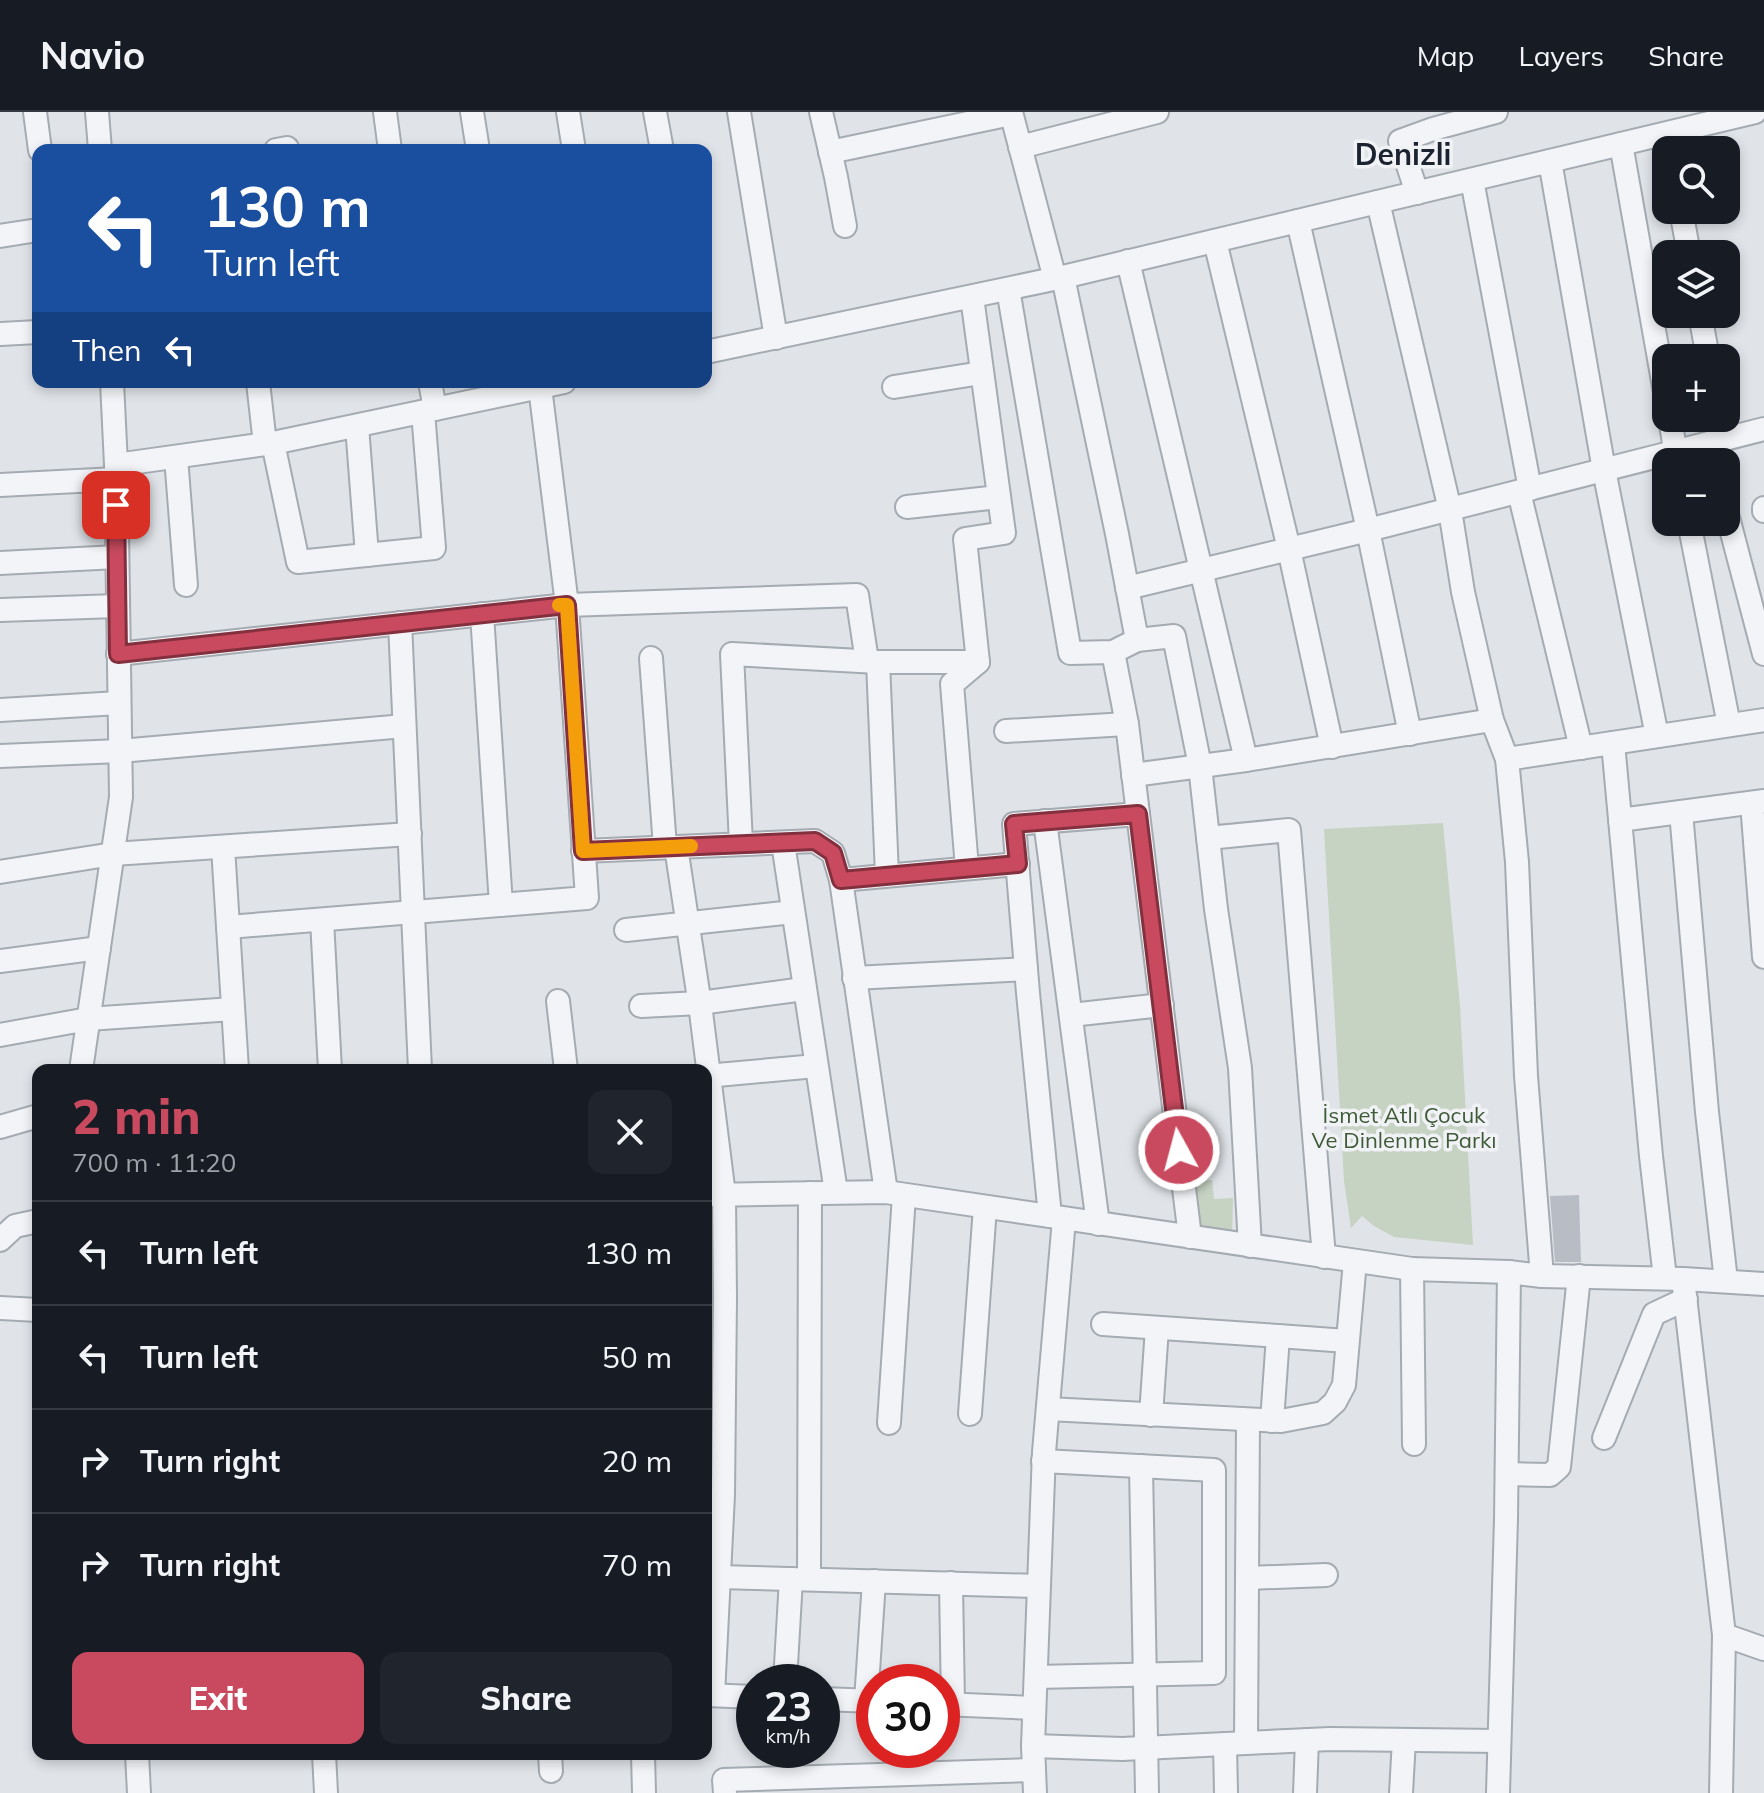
<!DOCTYPE html>
<html lang="en">
<head>
<meta charset="utf-8">
<style>
	:root { --surface:#171b24; --page:#20242c; --text:#f1f3f6; --muted:#9ea1a6; --line:#363941; --accent:#c94a5f }
	body { margin:0; font-family:Mulish,sans-serif; background:var(--page); color:var(--text); height:100vh; display:flex; flex-direction:column; font-size:30px; white-space:nowrap }
	* { box-sizing:border-box; margin:0 }
	p { font-size:26px; color:var(--muted) }
	.icon { flex:none; width:44px; height:44px; fill:none; stroke:currentColor; stroke-width:2; stroke-linecap:round; stroke-linejoin:round }
	.map { position:relative; flex:1; overflow:hidden }
	.side { position:absolute; left:32px; top:952px; width:680px; height:696px; display:flex; flex-direction:column; background:var(--surface); border-radius:16px; box-shadow:0 4px 12px #0003 }
	.side>* { flex:none }
	.hud { position:absolute; left:32px; top:32px; width:680px; height:244px; border-radius:16px; box-shadow:0 4px 12px #0003; background:#1a4fa0; color:#fff; overflow:hidden }
	.controls { position:absolute; left:1652px; top:24px; display:grid; gap:16px }
	.controls a { display:grid; place-items:center; width:88px; height:88px; border-radius:16px; background:var(--surface); box-shadow:0 4px 12px #0003; font-size:40px }
	.speed { position:absolute; left:736px; top:1552px; display:flex; gap:16px; font-size:40px; font-weight:700; text-align:center }
	.speed>* { display:grid; place-content:center; width:104px; height:104px; border-radius:50%; background:var(--surface); box-shadow:0 4px 12px #0003; line-height:1 }
	.speed small { font-size:20px; font-weight:400 }
	.speed .limit { border:12px solid #d22; background:#fff; color:#111 }
	.pin { position:absolute; display:grid; place-items:center; width:68px; height:68px; color:#fff; margin:-34px; border-radius:16px; box-shadow:0 4px 12px #0006 }
	.me { position:absolute; width:88px; margin:-44px; rotate:353deg; stroke-linejoin:round; filter:drop-shadow(0 0 6px #0008) }
	.turn { display:flex; align-items:center; gap:28px; height:168px; padding:0 40px; font-size:36px }
	.turn .icon { width:104px; height:104px; stroke-width:2.5 }
	.turn b { display:block; font-size:56px; line-height:68px }
	.then { display:flex; align-items:center; height:76px; padding:0 40px; background:#0003; gap:16px; font-size:30px }
	.round { display:grid; place-items:center; flex:none; width:84px; height:84px; border-radius:16px; background:var(--page) }
	.headline { display:flex; align-items:center; justify-content:space-between; height:136px; padding:0 40px }
	h1 { font-size:48px; font-weight:800; line-height:60px; color:var(--accent) }
	.primary-button { display:flex; gap:16px; margin-top:auto; padding:16px 40px }
	.primary-button a { flex:1; height:92px; border-radius:16px; background:var(--accent); color:#fff; font-size:32px; font-weight:800; line-height:92px; text-align:center }
	.primary-button a+a { background:var(--page); color:var(--text) }
	ul { padding:0; list-style:none }
	li { display:flex; align-items:center; gap:24px; height:104px; padding:0 40px; border-top:2px solid var(--line) }
	li div { flex:1 }
	li b { display:block; font-size:30px }
	li em { font-style:normal }
	header { display:flex; align-items:center; gap:48px; box-sizing:border-box; height:112px; padding:0 40px; background:var(--surface); border-bottom:2px solid var(--line) }
	header strong { font-size:38px }
	nav { display:flex; gap:44px; margin-inline-start:auto; font-size:28px }
	.map>svg:first-child { display:block }
</style>
</head>
<body>
<header>
<strong>Navio</strong>
<nav><a>Map</a><a>Layers</a><a>Share</a></nav>
</header>
<div class="map">
<svg width="1764" height="1681" viewBox="0 0 1764 1681">
	<rect width="100%" height="100%" fill="#e0e4e8"/>
	<g fill="#c6d2c2">
		<path d="M1443 711 1460 894 1473 1133 1394 1125 1374 1114 1362 1104 1351 1116 1344 1069 1324 717Z"/>
		<path d="M1212 1068 1214 1087 1233 1086 1232 1125 1189 1118 1182 1069Z"/>
	</g>
	<path fill="#b8bdc5" d="M1579 1083 1581 1150H1555L1550 1084Z"/>
	<g fill="none" stroke-linecap="round" stroke-linejoin="round">
		<g stroke="#a5abb2" stroke-width="26">
			<g id="minor">
				<path d="M35 0 40 38"/>
				<path d="M97 0 100 38"/>
				<path d="M385 0 390 38"/>
				<path d="M472 0 478 38"/>
				<path d="M568 0 574 38"/>
				<path d="M655 0 662 38"/>
				<path d="M739 0 776 226"/>
				<path d="M821 0 836 65 845 114"/>
				<path d="M1011 0 1055 167"/>
				<path d="M1621 32 1666 286"/>
				<path d="M1020 35 1157 0"/>
				<path d="M276 38 287 36 288 38"/>
				<path d="M830 40 1011 2"/>
				<path d="M1550 49 1604 358 1657 624"/>
				<path d="M1472 68 1530 377"/>
				<path d="M1417 81 1400 29 1433 17 1496 0"/>
				<path d="M1378 90 1450 398 1463 480 1492 608 1507 647 1517 750 1526 964 1542 1164"/>
				<path d="M1681 98 1689 142"/>
				<path d="M1298 109 1368 418 1410 622"/>
				<path d="M0 124 38 118"/>
				<path d="M1215 129 1289 437 1332 635"/>
				<path d="M1128 149 1246 648"/>
				<path d="M1063 165 1117 422 1137 528"/>
				<path d="M1008 177 1070 541 1113 540 1137 528 1174 524 1200 654 1216 797 1240 956 1250 1134"/>
				<path d="M1700 202 1708 246"/>
				<path d="M0 222 38 220"/>
				<path d="M706 240 1063 165 1755 0"/>
				<path d="M112 270 116 353"/>
				<path d="M258 270 265 332"/>
				<path d="M430 270 435 297"/>
				<path d="M894 275 981 261"/>
				<path d="M1670 306 1677 350"/>
				<path d="M1719 306 1723 327"/>
				<path d="M357 314 367 443"/>
				<path d="M273 331 298 450 434 436 423 300"/>
				<path d="M176 345 186 473"/>
				<path d="M0 373 116 367"/>
				<path d="M1519 380 1581 636"/>
				<path d="M907 395 999 385"/>
				<path d="M1764 396V399"/>
				<path d="M1726 398 1764 542"/>
				<path d="M1689 410 1729 613"/>
				<path d="M0 451 117 445"/>
				<path d="M1127 476 1368 418 1764 317"/>
				<path d="M0 498 117 494"/>
				<path d="M482 502 501 793"/>
				<path d="M400 511 420 958"/>
				<path d="M1113 540 1127 612 1190 1125"/>
				<path d="M118 542 567 493 540 275"/>
				<path d="M651 546 665 735"/>
				<path d="M878 550 887 763"/>
				<path d="M0 598 119 591"/>
				<path d="M1006 619 1127 612"/>
				<path d="M1613 631 1651 1044 1665 1166"/>
				<path d="M0 644 120 639 404 614"/>
				<path d="M1507 647 1764 608"/>
				<path d="M1133 663 1246 648 1492 608"/>
				<path d="M1752 691 1764 845"/>
				<path d="M1681 700 1707 1000 1726 1169"/>
				<path d="M1620 708 1764 689"/>
				<path d="M1045 709 1098 1112"/>
				<path d="M1208 726 1289 718 1324 1145"/>
				<path d="M783 731 836 1080"/>
				<path d="M741 732 732 542 878 550H978"/>
				<path d="M223 735 237 958"/>
				<path d="M676 735 701 900 724 1083 725 1185 723 1383 713 1583"/>
				<path d="M583 739 815 729 833 741 841 768 1018 752"/>
				<path d="M967 756 952 572 978 550 965 427 1004 421 972 185"/>
				<path d="M0 760 113 742 410 722"/>
				<path d="M841 768 886 1080"/>
				<path d="M322 808 330 958"/>
				<path d="M228 815 587 786 567 493 857 483 867 549"/>
				<path d="M626 818 793 800"/>
				<path d="M0 849 99 836"/>
				<path d="M854 866 1026 857"/>
				<path d="M558 889 566 958"/>
				<path d="M641 894 700 891 804 877"/>
				<path d="M1071 903 1162 893"/>
				<path d="M0 923 88 907 233 897"/>
				<path d="M81 958 121 685 116 353 273 331 564 270"/>
				<path d="M706 964 816 954"/>
				<path d="M0 1015 38 1004"/>
				<path d="M706 1083 886 1080 1412 1157 1509 1160 1542 1164 1683 1167 1764 1172"/>
				<path d="M1050 1104 1028 881 1014 712 1138 702"/>
				<path d="M0 1128 15 1114 38 1109"/>
				<path d="M1412 1157 1414 1332"/>
				<path d="M1683 1167 1724 1523 1721 1681"/>
				<path d="M0 1196 38 1198"/>
				<path d="M1103 1212 1278 1224 1272 1309"/>
				<path d="M1278 1224 1347 1229"/>
				<path d="M1048 1297 1281 1309 1323 1301 1335 1290 1344 1273 1355 1149"/>
				<path d="M970 1302 985 1095"/>
				<path d="M1151 1303 1157 1216"/>
				<path d="M889 1311 904 1083"/>
				<path d="M1604 1326 1654 1202 1686 1187"/>
				<path d="M1141 1354 1147 1681"/>
				<path d="M1507 1362 1550 1363 1559 1355 1579 1164"/>
				<path d="M719 1465 1038 1474"/>
				<path d="M1248 1466 1326 1463"/>
				<path d="M809 1467 810 1081"/>
				<path d="M951 1471 953 1593"/>
				<path d="M1724 1523 1764 1537"/>
				<path d="M1036 1565 1214 1561V1358L1043 1349"/>
				<path d="M785 1570 791 1467"/>
				<path d="M706 1583 754 1585"/>
				<path d="M822 1587 874 1589"/>
				<path d="M866 1589 874 1469"/>
				<path d="M942 1592 1034 1596"/>
				<path d="M1246 1631 1248 1308"/>
				<path d="M1225 1632 1226 1681"/>
				<path d="M1033 1634 1122 1637 1330 1627 1499 1629"/>
				<path d="M137 1642 139 1681"/>
				<path d="M324 1642 326 1681"/>
				<path d="M550 1642 551 1659"/>
				<path d="M643 1642 644 1681"/>
				<path d="M725 1681 724 1668 1034 1658"/>
				<path d="M1035 1681 1033 1634 1044 1340 1064 1107"/>
				<path d="M1305 1681 1307 1628"/>
				<path d="M1401 1681 1404 1628"/>
				<path d="M1498 1681 1506 1407 1509 1160"/>
			</g>
		</g>
		<use href="#minor" stroke="#f3f4f7" stroke-width="22"/>
	</g>
	<g fill="none" stroke-linecap="round" stroke-linejoin="round">
		<g stroke="#83303e" stroke-width="20">
			<path id="route" d="M116 393 118 542 567 493 583 739 815 729 833 741 841 768 1018 752 1014 712 1138 702 1179 1038"/>
		</g>
		<use href="#route" stroke="#c94a5f" stroke-width="14"/>
		<path stroke="#f59e0b" stroke-width="14" d="M559 493H567L583 739 691 734"/>
	</g>
	<g text-anchor="middle" stroke-width="7" stroke-linejoin="round" paint-order="stroke">
		<g font-size="22" fill="#3e5a37" stroke="#f0f2f6">
			<text x="1404" y="1011">İsmet Atlı Çocuk<tspan x="1404" dy="25">Ve Dinlenme Parkı</tspan></text>
		</g>
		<g font-size="30" font-weight="bold" fill="#1c2330" stroke="#f0f2f6">
			<text x="1403" y="53">Denizli</text>
		</g>
	</g>
</svg>
<div class="controls">
<a><svg class="icon" aria-label="search" viewBox="0 0 24 24"><circle cx="10" cy="10" r="6"/><path d="M15 15l6 6"/></svg></a>
<a><svg class="icon" aria-label="layers" viewBox="0 0 24 24"><path d="M12 4l9 5-9 5-9-5zM3 14l9 5 9-5"/></svg></a>
<a>+</a>
<a>−</a>
</div>
<div class="speed"><div>23<small>km/h</small></div><div class="limit">30</div></div>
<div class="pin" style="left:116px;top:393px;background:#d93025"><svg class="icon" aria-label="arrive" viewBox="0 0 24 24"><path d="M6 21V4h12l-3 4 3 4H6"/></svg></div>
<svg class="me" style="left:1179px;top:1038px" viewBox="-20 -20 40 40"><circle r="17" fill="#c94a5f" stroke="#fff" stroke-width="3"/><path d="M0-11L8 9 0 5-8 9z" fill="#fff"/></svg>
<div class="hud">
<div class="turn"><svg class="icon" aria-label="left" viewBox="0 0 24 24"><path d="M17 20v-9H6M10 6l-5 5 5 5"/></svg><div><b>130 m</b>Turn left</div></div>
<div class="then">Then<svg class="icon" aria-label="left" viewBox="0 0 24 24"><path d="M17 20v-9H6M10 6l-5 5 5 5"/></svg></div>
</div>
<section class="side">
<div class="headline"><div><h1>2 min</h1><p>700 m · 11:20</p></div><a class="round"><svg class="icon" aria-label="close" viewBox="0 0 24 24"><path d="M6 6l12 12M18 6L6 18"/></svg></a></div>
<ul>
<li><svg class="icon" aria-label="left" viewBox="0 0 24 24"><path d="M17 20v-9H6M10 6l-5 5 5 5"/></svg><div><b>Turn left</b></div><em>130 m</em></li>
<li><svg class="icon" aria-label="left" viewBox="0 0 24 24"><path d="M17 20v-9H6M10 6l-5 5 5 5"/></svg><div><b>Turn left</b></div><em>50 m</em></li>
<li><svg class="icon" aria-label="right" viewBox="0 0 24 24"><path d="M7 20v-9h11M14 6l5 5-5 5"/></svg><div><b>Turn right</b></div><em>20 m</em></li>
<li><svg class="icon" aria-label="right" viewBox="0 0 24 24"><path d="M7 20v-9h11M14 6l5 5-5 5"/></svg><div><b>Turn right</b></div><em>70 m</em></li>
</ul>
<div class="primary-button"><a>Exit</a><a>Share</a></div>
</section>
</div>
</body>
</html>
